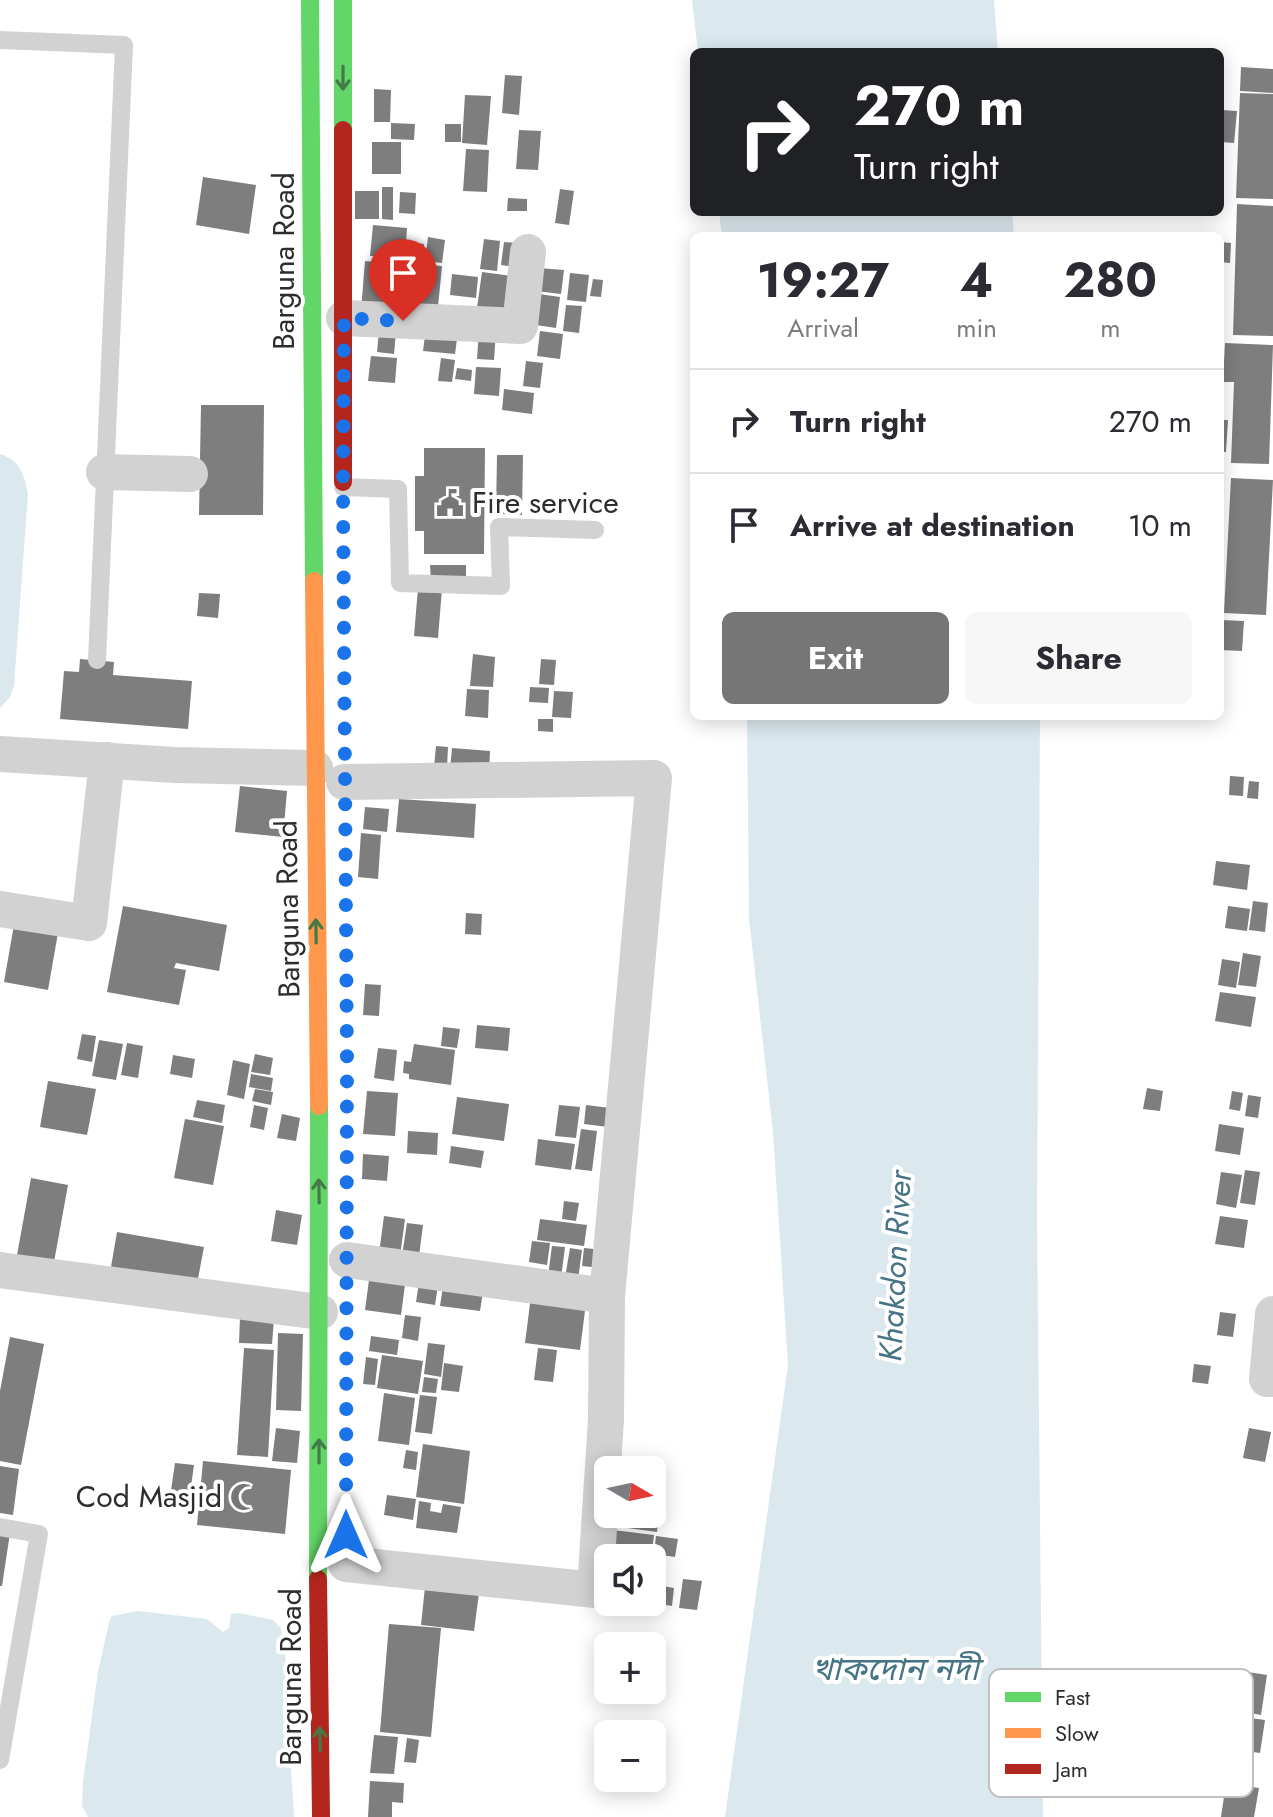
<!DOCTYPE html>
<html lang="en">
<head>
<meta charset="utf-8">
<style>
	:root { --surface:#fff; --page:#f7f7f7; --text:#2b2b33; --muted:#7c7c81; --line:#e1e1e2; --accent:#767676 }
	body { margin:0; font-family:Jost,"Noto Sans Bengali",sans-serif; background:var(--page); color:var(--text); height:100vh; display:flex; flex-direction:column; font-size:30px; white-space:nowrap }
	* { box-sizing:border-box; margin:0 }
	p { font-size:26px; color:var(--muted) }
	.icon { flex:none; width:44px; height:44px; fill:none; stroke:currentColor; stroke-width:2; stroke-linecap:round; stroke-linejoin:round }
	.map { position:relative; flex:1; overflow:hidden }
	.side { position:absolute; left:690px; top:232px; width:534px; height:488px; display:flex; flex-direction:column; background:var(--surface); border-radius:12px; box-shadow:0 4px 20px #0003 }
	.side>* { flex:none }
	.top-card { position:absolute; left:690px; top:48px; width:534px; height:168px; border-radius:12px; box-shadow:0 4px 20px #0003; background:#202124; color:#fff; overflow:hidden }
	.needle { width:52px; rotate:99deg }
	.controls { position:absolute; left:594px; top:1456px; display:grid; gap:16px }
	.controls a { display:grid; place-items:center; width:72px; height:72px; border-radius:12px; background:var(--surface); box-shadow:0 4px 20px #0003; font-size:40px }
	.pin { position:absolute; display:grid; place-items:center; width:68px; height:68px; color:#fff; margin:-82px -34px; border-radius:50% 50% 50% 0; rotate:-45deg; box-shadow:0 0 8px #0007 }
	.pin .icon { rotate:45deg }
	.me { position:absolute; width:88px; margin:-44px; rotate:0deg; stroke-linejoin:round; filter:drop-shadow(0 0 6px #0008) }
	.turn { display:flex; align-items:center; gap:28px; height:168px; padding:0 32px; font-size:36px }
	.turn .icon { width:104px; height:104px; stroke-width:2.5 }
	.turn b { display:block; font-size:56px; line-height:68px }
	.eta { display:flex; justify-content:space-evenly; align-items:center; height:136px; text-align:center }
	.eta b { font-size:48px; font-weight:700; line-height:56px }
	.cta { display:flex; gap:16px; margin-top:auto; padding:16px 32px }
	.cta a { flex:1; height:92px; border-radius:12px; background:var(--accent); color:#fff; font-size:32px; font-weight:700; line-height:92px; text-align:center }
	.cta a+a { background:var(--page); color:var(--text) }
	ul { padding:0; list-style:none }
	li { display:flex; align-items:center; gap:24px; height:104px; padding:0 32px; border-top:2px solid var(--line) }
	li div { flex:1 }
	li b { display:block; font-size:30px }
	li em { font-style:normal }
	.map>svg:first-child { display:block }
</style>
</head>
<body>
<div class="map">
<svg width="1273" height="1817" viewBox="0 0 1273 1817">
	<rect width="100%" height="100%" fill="#fff"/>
	<g fill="#dbe9ee">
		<path d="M692 0H994L998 52H698Z"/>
		<path d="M719 212H1012L1014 236H722Z"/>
		<path d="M0 454C20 460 24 475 28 494L14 686 10 697 0 708Z"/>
		<path d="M747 716H1040L1037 1218 1043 1817H725L788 1365 773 1132 749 919Z"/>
		<path d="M138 1611 207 1619 223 1632 229 1628 231 1614 239 1613 273 1620 280 1627 284 1639 293 1749 291 1768 294 1817H88L82 1806 83 1782 98 1672 109 1622 112 1616Z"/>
	</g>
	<g fill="#7e7e7e">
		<path d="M1241 67 1273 69V93L1240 91Z"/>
		<path d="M505 75 522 76 519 115 502 113Z"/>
		<path d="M374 89 391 90 390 122H374Z"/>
		<path d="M1240 93 1273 94V199L1236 198Z"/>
		<path d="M465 95 491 96 487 145 462 143Z"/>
		<path d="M1222 110 1237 111 1234 143 1220 142Z"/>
		<path d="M391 123 415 124 414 140 391 139Z"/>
		<rect x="445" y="124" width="16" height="18"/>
		<path d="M519 130 541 131 538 170 516 169Z"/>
		<rect x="372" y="142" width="29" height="32"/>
		<path d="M466 149 489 150 487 192 463 191Z"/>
		<path d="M203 177 256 185 249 234 196 225Z"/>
		<path d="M382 187H393V220L382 219Z"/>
		<path d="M560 189 574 191 569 225 555 223Z"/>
		<rect x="355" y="191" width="24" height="28"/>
		<path d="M400 192 416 193 415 214 399 213Z"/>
		<path d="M508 198 527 199V211H507Z"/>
		<path d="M1237 204 1273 206V336L1233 335Z"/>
		<path d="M373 225 407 228 405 258 370 256Z"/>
		<path d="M428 237 445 240 442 263 425 261Z"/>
		<path d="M484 239 500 241 497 271 480 269Z"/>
		<path d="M504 242 518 243 515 267 501 265Z"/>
		<path d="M1220 242 1231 243 1230 263 1220 262Z"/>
		<path d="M415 243 424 244 422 260 413 259Z"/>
		<path d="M365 261 396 264 392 313 361 310Z"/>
		<path d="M407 263 442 266 438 307 404 304Z"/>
		<path d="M539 268 564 270 561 294 536 291Z"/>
		<path d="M482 272 512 276 508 318 476 315Z"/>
		<path d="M570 273 589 275 586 302 567 300Z"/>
		<path d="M452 274 478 277 476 298 450 295Z"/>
		<path d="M593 279 603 280 601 297 590 296Z"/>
		<path d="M532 293 560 297 556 328 529 324Z"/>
		<path d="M566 305 582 306 579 333 563 331Z"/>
		<path d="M380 321 397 322 394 354 377 352Z"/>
		<path d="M479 330 496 331 494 360 477 359Z"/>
		<path d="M540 331 563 334 560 359 537 356Z"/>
		<path d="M425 335 457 339 455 354 423 351Z"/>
		<path d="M1225 343 1273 345 1269 464 1231 463 1234 382H1223Z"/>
		<path d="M371 356 397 358 395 383 368 381Z"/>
		<path d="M441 358 455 360 452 382 438 381Z"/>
		<path d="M526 361 543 363 540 388 523 386Z"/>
		<path d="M476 367 501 368 499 396 474 394Z"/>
		<path d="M457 368 472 370 471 381 455 379Z"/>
		<path d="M504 389 534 393 532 414 502 410Z"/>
		<path d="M201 405H264L263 515H199Z"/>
		<path d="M1220 420H1228L1226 452H1220Z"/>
		<path d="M424 448H485L484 554H424V531H415V476H424Z"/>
		<path d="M497 455H523L522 515 496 514Z"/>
		<path d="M1231 478 1273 480 1266 615 1224 613Z"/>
		<path d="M430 565H466V581L431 582Z"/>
		<path d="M418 588 442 589 438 638 414 636Z"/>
		<path d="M199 593 220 594 218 618 197 616Z"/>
		<path d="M1220 620 1244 621 1242 651 1220 650Z"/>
		<path d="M473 654 495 657 493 687 470 686Z"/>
		<path d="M80 659 114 662 113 675 192 681 188 729 60 719 64 671 79 672Z"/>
		<path d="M541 659 556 660 554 685 539 684Z"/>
		<path d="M530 687 549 688 548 703 529 702Z"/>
		<path d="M467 689 489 690 488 718 465 716Z"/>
		<path d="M554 691 573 692 571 718 552 717Z"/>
		<path d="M538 719H553V732L538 731Z"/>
		<path d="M436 746 448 747 447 768 434 767Z"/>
		<path d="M452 748 490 751 489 773 450 770Z"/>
		<path d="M1230 776 1244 777 1243 796 1229 795Z"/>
		<path d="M1249 781 1259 782 1258 799 1247 798Z"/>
		<path d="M240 786 287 791 283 837 235 832Z"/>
		<path d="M399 799 476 804 474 838 396 832Z"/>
		<path d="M365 807 389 809 387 832 363 829Z"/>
		<path d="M361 833 381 835 378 879 358 877Z"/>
		<path d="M1216 861 1250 865 1247 890 1213 885Z"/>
		<path d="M1253 901 1268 903 1265 932 1249 930Z"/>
		<path d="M123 906 227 925 219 971 176 963 174 968 186 970 179 1005 107 992Z"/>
		<path d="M1228 906 1250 909 1247 931 1225 928Z"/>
		<path d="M466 913 482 914 481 935 465 934Z"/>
		<path d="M15 919 59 927 48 990 4 982Z"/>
		<path d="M1243 953 1261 956 1256 987 1238 985Z"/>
		<path d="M1222 959 1240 962 1236 988 1218 985Z"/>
		<path d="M365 984 381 985 379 1016 363 1015Z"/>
		<path d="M1220 992 1256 997 1251 1027 1215 1021Z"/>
		<path d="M477 1025 510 1028 508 1051 475 1048Z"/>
		<path d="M443 1027 460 1029 457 1048 441 1046Z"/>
		<path d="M82 1034 96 1036 92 1062 77 1059Z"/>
		<path d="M99 1040 123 1044 116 1080 92 1076Z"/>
		<path d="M127 1043 143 1046 138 1078 121 1075Z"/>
		<path d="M414 1044 455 1050 451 1085 409 1079V1074L403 1073 404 1061 411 1062Z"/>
		<path d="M378 1048 397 1050 394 1081 374 1078Z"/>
		<path d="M255 1054 273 1058 270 1075 251 1072Z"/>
		<path d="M173 1055 195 1059 192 1078 170 1074Z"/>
		<path d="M233 1060 250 1064 244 1099 227 1095Z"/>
		<path d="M251 1074 273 1078 271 1091 249 1087Z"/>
		<path d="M48 1081 96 1089 87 1135 40 1127Z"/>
		<path d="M1147 1088 1163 1091 1160 1111 1143 1109Z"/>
		<path d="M255 1089 273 1092 271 1105 252 1101Z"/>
		<path d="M367 1091 398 1093 395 1136 363 1134Z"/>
		<path d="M1232 1091 1243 1093 1240 1111 1229 1109Z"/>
		<path d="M1248 1095 1261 1097 1258 1118 1245 1116Z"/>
		<path d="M457 1097 509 1104 504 1141 452 1134Z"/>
		<path d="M197 1100 225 1105 222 1123 193 1117Z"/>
		<path d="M254 1105 268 1108 264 1130 250 1127Z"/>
		<path d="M559 1105 580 1107 576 1138 555 1136Z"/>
		<path d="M586 1105 610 1108 608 1127 584 1124Z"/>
		<path d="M282 1114 300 1118 296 1141 277 1138Z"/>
		<path d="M185 1119 224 1126 213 1185 174 1178Z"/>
		<path d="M1219 1124 1244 1128 1240 1155 1215 1151Z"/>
		<path d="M581 1129 597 1131 592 1171 575 1169Z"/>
		<path d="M408 1131 438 1133 437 1155 407 1153Z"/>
		<path d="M538 1139 575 1144 571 1170 535 1165Z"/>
		<path d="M451 1146 484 1151 481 1168 449 1163Z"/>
		<path d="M363 1154 389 1156 387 1181 362 1179Z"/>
		<path d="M1245 1170 1260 1172 1255 1205 1240 1203Z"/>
		<path d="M1221 1172 1242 1175 1236 1208 1216 1204Z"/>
		<path d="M31 1178 68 1185 54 1262 17 1255Z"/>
		<path d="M564 1201 579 1203 576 1221 562 1219Z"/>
		<path d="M276 1210 302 1215 297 1245 271 1241Z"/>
		<path d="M384 1216 405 1219 399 1264 378 1261Z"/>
		<path d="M1220 1216 1248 1220 1244 1248 1215 1244Z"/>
		<path d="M540 1219 587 1225 584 1246 537 1240Z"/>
		<path d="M407 1223 423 1225 418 1264 401 1262Z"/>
		<path d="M117 1232 204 1247 196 1289 110 1273Z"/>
		<path d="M532 1241 550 1243 547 1265 529 1262Z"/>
		<path d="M552 1246 565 1247 561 1278 548 1276Z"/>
		<path d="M570 1248 582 1250 578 1280 565 1278Z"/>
		<path d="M584 1248 604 1250 601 1268 582 1266Z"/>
		<path d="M371 1265 407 1270 401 1315 365 1310Z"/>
		<path d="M420 1276 439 1279 435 1305 416 1302Z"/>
		<path d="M444 1280 484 1286 480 1311 440 1306Z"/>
		<path d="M532 1288 587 1295 580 1350 525 1343Z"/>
		<path d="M1220 1312 1236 1314 1233 1337 1217 1335Z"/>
		<path d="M405 1315 421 1317 418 1341 402 1338Z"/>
		<path d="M240 1317 274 1319 272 1344 239 1343Z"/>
		<path d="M278 1333 303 1334 301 1411 276 1410Z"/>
		<path d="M371 1336 399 1340 397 1355 369 1351Z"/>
		<path d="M10 1337 44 1344 21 1465 0 1461V1391Z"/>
		<path d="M428 1343 445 1345 441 1377 424 1374Z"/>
		<path d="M244 1348 274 1350 268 1457 237 1455Z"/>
		<path d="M538 1348 557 1350 553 1382 534 1380Z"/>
		<path d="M382 1355 423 1361 418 1394 377 1388Z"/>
		<path d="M366 1357 378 1359 375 1385 363 1384Z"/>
		<path d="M444 1363 463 1366 459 1392 441 1390Z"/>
		<path d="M1194 1364 1211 1366 1208 1384 1192 1382Z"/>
		<path d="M424 1377 438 1379 436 1393 422 1392Z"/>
		<path d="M384 1393 415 1398 409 1445 378 1441Z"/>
		<path d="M420 1395 437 1397 432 1434 415 1432Z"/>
		<path d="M276 1428 300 1431 297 1463 272 1461Z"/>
		<path d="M1249 1428 1271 1432 1265 1462 1243 1458Z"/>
		<path d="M423 1444 470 1451 464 1504 416 1497Z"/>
		<path d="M406 1450 418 1452 416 1470 403 1468Z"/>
		<path d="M203 1461 291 1470 285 1534 197 1525Z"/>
		<path d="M175 1463 194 1465 191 1487 197 1488 194 1508 169 1504Z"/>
		<path d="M0 1466 19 1469 13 1515 0 1513Z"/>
		<path d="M652 1494 661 1496 657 1532 620 1527 622 1514H652Z"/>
		<path d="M387 1495 416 1499 413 1520 384 1515Z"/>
		<path d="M419 1501 431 1503 430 1511 441 1513 443 1504 461 1507 457 1533 416 1528Z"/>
		<path d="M613 1530 654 1535 651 1558H609Z"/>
		<path d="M0 1532 10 1533 2 1586H0Z"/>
		<path d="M656 1536 678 1539 675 1557 654 1554Z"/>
		<path d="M683 1579 702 1581 697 1610 679 1608Z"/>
		<path d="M652 1584 674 1588 672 1606 652 1603Z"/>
		<path d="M425 1587 479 1593 474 1631 421 1625Z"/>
		<path d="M389 1624 441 1628 431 1737 380 1732Z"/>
		<path d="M1235 1670 1267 1675 1261 1715 1228 1709Z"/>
		<path d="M1244 1717 1265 1720 1260 1753 1239 1750Z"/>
		<path d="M374 1735 398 1737 394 1774 370 1773Z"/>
		<path d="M407 1738 419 1740 416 1763 404 1762Z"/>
		<path d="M370 1781 404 1783 403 1803 392 1802V1817H368Z"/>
		<path d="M1226 1783 1259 1788 1254 1817H1221Z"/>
	</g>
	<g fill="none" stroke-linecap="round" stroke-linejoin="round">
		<g stroke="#d2d2d2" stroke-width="18">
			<path d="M0 40 124 45 97 660"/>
			<path d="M343 487 398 489 400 583 501 586 499 527 595 530"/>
			<path d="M0 1527 39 1534 0 1760"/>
		</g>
		<g stroke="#d2d2d2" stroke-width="36">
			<path d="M344 318 520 326 528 252"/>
			<path d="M104 472 190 474"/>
			<path d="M0 754 175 765 315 768"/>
			<path d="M344 782 654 778 607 1296 347 1260"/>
			<path d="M0 909 89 923 107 760"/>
			<path d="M0 1270 320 1312"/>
			<path d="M1273 1314 1267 1379H1273"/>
			<path d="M346 1564 595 1590 606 1419 607 1296"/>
		</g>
		<g stroke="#63d668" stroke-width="18">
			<path d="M310 0 314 581"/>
			<path d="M343 0V130"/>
			<path d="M318 1579 319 1106"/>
		</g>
		<path stroke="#ff974d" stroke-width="18" d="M314 581 319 1106"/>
		<g stroke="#b3261e" stroke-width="18">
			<path d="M343 130V482"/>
			<path d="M318 1579 321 1817"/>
		</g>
	</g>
	<defs><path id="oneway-shaft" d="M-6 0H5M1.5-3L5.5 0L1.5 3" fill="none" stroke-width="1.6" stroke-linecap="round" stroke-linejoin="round" transform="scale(2)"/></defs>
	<g stroke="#457948">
		<use href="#oneway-shaft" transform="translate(343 78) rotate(90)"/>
		<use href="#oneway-shaft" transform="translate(316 931) rotate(-91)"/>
		<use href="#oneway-shaft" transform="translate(319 1191) rotate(-91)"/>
		<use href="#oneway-shaft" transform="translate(319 1451) rotate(-90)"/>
		<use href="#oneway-shaft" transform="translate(320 1739) rotate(-91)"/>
	</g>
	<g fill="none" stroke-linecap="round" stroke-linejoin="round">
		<path stroke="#1a73e8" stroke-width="14" stroke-dasharray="0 25.2" d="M346 1535 347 1062 343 487 344 318 403 321"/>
	</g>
	<defs>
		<g id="civic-bare" transform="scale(2.16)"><path d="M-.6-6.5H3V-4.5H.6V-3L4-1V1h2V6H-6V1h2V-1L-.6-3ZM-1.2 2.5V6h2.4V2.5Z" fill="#767676" stroke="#fff" stroke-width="2.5" paint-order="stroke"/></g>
		<g id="mosque-bare" transform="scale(2.16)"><path d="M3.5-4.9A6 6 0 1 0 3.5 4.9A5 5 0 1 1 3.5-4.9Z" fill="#767676" stroke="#fff" stroke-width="2.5" paint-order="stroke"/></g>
	</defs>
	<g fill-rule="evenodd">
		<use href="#civic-bare" x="450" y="503"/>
		<use href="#mosque-bare" x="244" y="1497"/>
	</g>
	<g text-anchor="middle" stroke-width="8" stroke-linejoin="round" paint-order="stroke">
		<g font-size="30" fill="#2d2d2d" stroke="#fff">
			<text transform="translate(284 261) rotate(-90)" y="10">Barguna Road</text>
			<text transform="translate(288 909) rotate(-91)" y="10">Barguna Road</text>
			<text transform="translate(291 1677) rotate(-90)" y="10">Barguna Road</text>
		</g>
		<g font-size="30" fill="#2d2d2d" stroke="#fff" text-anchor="start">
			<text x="472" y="513">Fire service</text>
			<text x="222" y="1507" text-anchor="end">Cod Masjid</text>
		</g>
		<g font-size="32" font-style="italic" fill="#467485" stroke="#fff">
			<text transform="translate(895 1266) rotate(-87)" y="11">Khakdon River</text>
			<text x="895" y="1680">খাকদোন নদী</text>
		</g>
	</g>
	<rect x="989" y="1669" width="264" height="128" rx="12" fill="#fff" stroke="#c0c0c0" stroke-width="2"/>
	<rect x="1005" y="1692" width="36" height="10" fill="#63d668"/>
	<rect x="1005" y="1728" width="36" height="10" fill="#ff974d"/>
	<rect x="1005" y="1764" width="36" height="10" fill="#b3261e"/>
	<g font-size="22" fill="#2d2d2d">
		<text x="1055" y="1705">Fast</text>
		<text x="1055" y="1741">Slow</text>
		<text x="1055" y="1777">Jam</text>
	</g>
</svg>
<div class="controls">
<a><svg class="needle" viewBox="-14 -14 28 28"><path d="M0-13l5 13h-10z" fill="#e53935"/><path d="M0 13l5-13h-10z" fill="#7c7c81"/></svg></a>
<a><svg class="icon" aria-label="sound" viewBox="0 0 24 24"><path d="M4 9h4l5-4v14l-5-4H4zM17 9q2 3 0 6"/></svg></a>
<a>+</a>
<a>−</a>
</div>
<div class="pin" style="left:403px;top:321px;background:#d93025"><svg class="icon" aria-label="arrive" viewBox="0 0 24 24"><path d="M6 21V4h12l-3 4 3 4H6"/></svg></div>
<svg class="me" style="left:346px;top:1535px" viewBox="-20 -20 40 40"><path d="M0-17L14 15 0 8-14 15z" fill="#1a73e8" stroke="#fff" stroke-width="4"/></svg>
<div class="top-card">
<div class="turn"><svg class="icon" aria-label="right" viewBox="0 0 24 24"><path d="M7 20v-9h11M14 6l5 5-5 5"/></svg><div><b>270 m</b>Turn right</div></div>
</div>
<section class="side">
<div class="eta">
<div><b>19:27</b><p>Arrival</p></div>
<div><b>4</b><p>min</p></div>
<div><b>280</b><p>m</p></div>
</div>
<ul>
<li><svg class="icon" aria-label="right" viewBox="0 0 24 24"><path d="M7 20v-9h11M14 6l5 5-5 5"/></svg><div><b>Turn right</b></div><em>270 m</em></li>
<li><svg class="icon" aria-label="arrive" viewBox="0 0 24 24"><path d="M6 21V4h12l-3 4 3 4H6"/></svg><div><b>Arrive at destination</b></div><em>10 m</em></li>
</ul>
<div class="cta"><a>Exit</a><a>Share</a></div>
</section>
</div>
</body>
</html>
